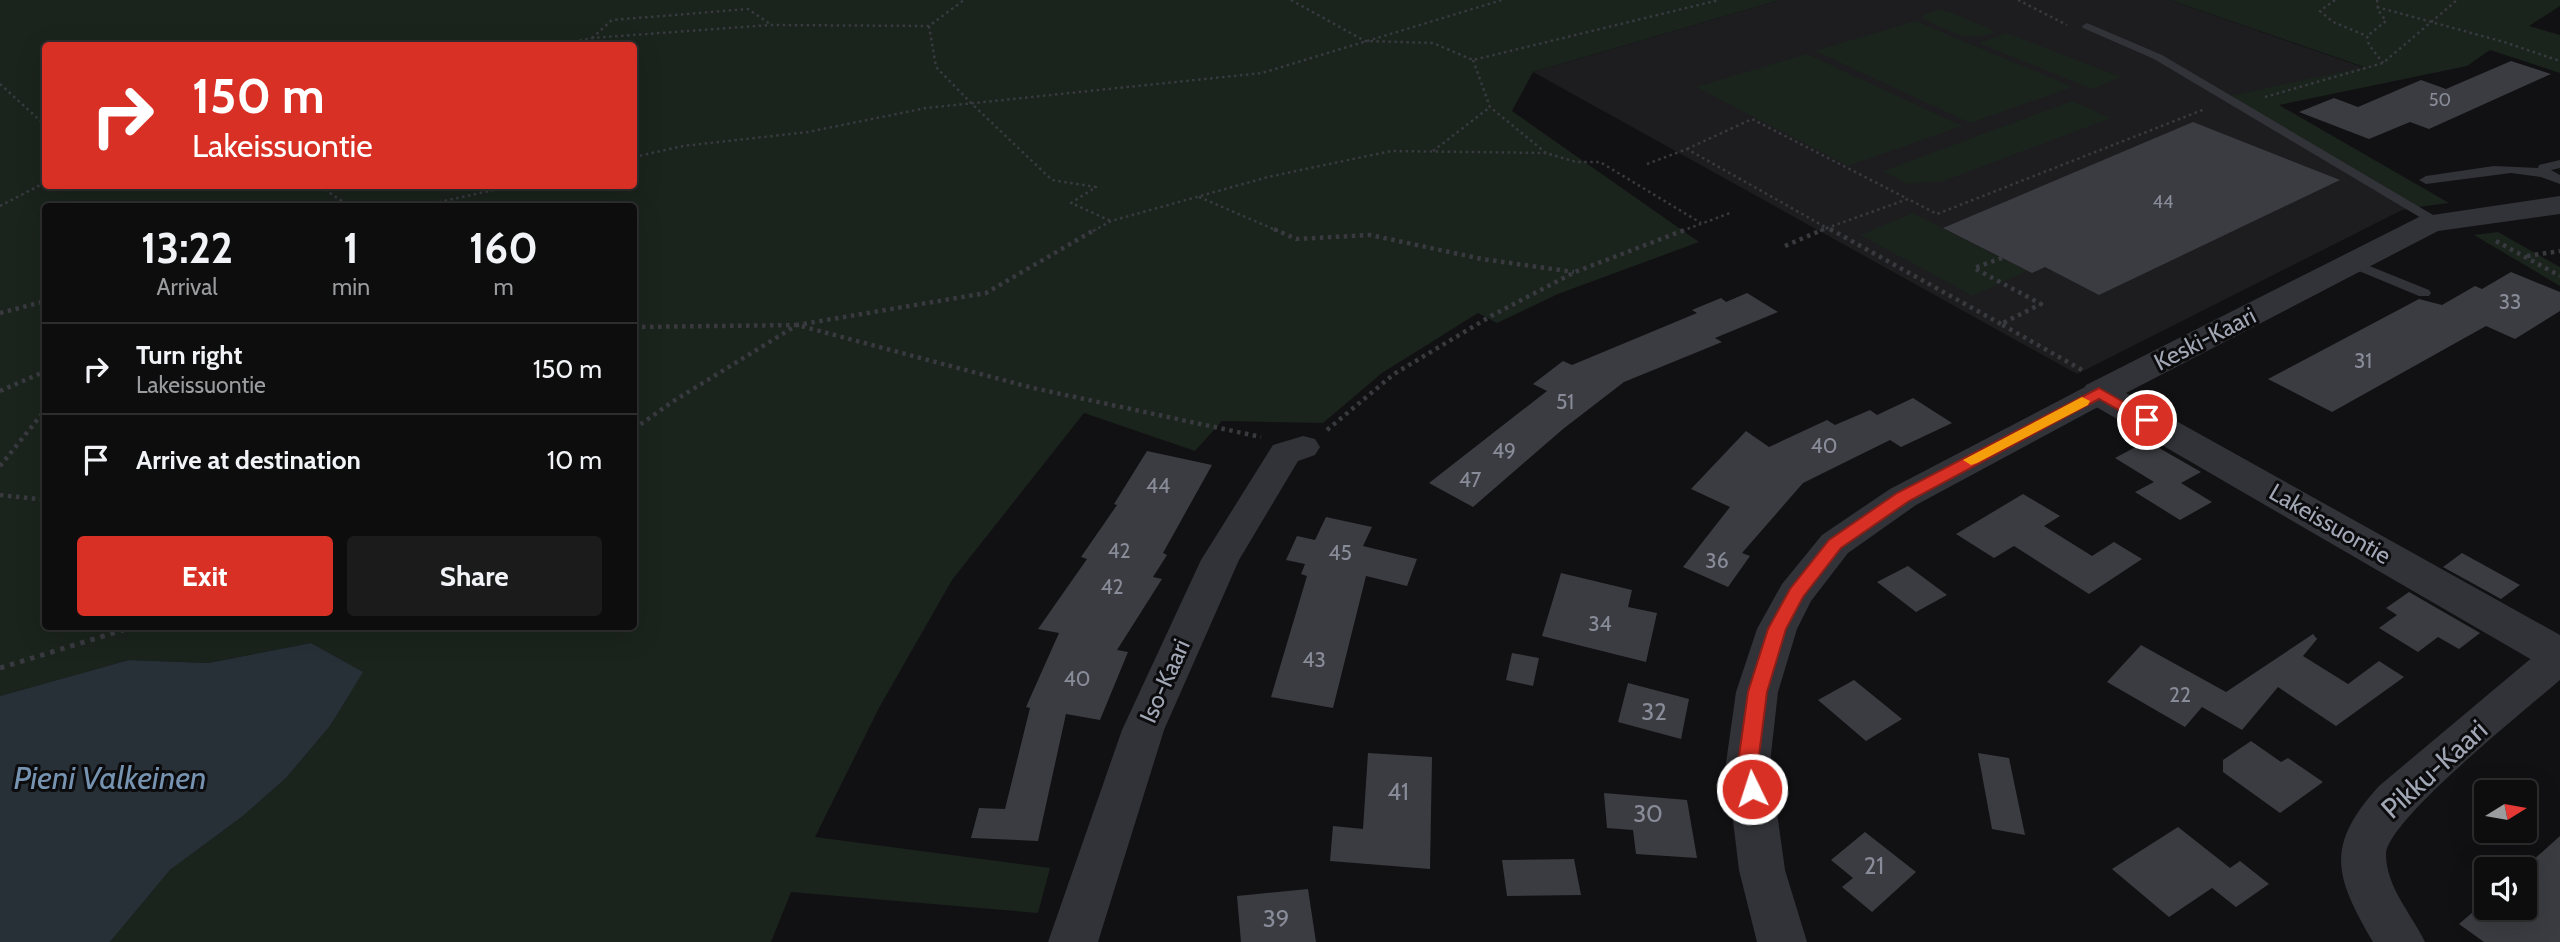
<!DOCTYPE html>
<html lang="en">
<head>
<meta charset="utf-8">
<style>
	:root { --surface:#0d0d0e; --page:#1b1b1c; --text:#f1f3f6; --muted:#9a9c9e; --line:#2d2d2e; --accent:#d93025 }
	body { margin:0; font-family:Cabin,sans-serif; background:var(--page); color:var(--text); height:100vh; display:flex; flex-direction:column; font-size:26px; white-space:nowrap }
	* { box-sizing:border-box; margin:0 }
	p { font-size:23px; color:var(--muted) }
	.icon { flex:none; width:38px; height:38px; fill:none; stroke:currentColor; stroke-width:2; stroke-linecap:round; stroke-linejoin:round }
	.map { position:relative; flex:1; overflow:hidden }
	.side { position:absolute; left:42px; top:203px; width:595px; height:427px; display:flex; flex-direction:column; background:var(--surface); border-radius:7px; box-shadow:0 7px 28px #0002,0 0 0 2px var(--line) }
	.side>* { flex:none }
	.hud { position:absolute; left:42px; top:42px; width:595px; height:147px; border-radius:7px; box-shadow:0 7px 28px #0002,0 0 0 2px var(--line); background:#d93025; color:#fff; overflow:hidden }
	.needle { width:46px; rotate:79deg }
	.tools { position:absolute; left:2474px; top:780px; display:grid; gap:14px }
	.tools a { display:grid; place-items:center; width:63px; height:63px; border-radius:7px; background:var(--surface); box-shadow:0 7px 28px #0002,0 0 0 2px var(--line); font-size:35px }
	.pin { position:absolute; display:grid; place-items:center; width:60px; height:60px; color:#fff; margin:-30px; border:4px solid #fff; border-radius:50%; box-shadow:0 2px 7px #0007 }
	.me { position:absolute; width:77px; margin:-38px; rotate:356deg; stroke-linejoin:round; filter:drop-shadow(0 0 5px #0008) }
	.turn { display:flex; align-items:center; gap:24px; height:147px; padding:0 35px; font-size:32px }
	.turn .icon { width:91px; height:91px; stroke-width:2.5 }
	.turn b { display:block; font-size:49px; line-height:60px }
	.eta { display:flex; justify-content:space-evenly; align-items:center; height:119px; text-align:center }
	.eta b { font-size:42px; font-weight:700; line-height:49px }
	.action { display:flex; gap:14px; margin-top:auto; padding:14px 35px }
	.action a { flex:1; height:80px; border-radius:7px; background:var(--accent); color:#fff; font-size:28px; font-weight:700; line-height:80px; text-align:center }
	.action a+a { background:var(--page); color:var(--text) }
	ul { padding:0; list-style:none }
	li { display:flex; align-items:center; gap:21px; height:91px; padding:0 35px; border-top:2px solid var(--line) }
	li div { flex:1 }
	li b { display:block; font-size:26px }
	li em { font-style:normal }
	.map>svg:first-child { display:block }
</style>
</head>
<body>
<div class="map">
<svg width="2560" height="942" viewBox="0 0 2560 942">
	<rect width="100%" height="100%" fill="#111113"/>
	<path fill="#1d1d20" d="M1780 0H2170L2365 68 2229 96 2418 207 2402 210 2077 374 1533 72Z"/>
	<g fill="#1b231d" fill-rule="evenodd">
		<path d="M0 0H1780L1533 72 1512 111 1699 242 1558 294 1497 323 1478 313 1382 373 1323 423 1222 421 1195 451 1084 413 952 580 880 706 815 837 1050 868 1038 913 791 892 771 942H110L170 870 243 816 286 778 330 726 362 672 311 643 208 663 129 660 0 696ZM46 46H634V186H46ZM46 206H634V626H46Z"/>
		<path d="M2170 0H2560V6L2529 26 2560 35V73L2490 50 2467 66 2279 105 2449 203 2418 207 2228 96 2364 67Z"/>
		<path d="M1938 10 1948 11 1993 30 1994 33C1964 43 1950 31 1923 19V15Z"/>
		<path d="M1915 21 2073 87 1970 123 1815 51Z"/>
		<path d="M2007 33 2121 77 2092 89 1978 43Z"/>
		<path d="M1807 54 1962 126 1848 166 1696 87Z"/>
		<path d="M2072 101 2111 118 1944 181 1908 184 1883 171Z"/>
		<path d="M1913 213 2027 271 1973 296 1860 235Z"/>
		<path d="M2498 232 2560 267V286L2474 235Z"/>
	</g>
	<path fill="#273037" d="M311 643 363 672 330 726 286 778 243 816 170 870 110 942H0V696L129 660 208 663Z"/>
	<g fill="#3b3c41">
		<path d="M2511 61 2551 74 2429 129 2410 122 2369 139 2299 112 2334 98 2358 107 2421 80 2446 89Z"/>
		<path d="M2193 122 2340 180 2099 295 2045 267 2032 273 1943 228Z"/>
		<path d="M2511 272 2560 292V311L2515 339 2486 326 2332 412 2268 379 2419 299 2442 305 2475 286 2482 289Z"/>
		<path d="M1747 293 1778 312 1715 338 1722 342 1624 382 1563 429 1473 507 1429 483 1547 391 1533 384 1563 361 1572 365 1697 313 1692 310 1721 298 1726 302Z"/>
		<path d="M1913 398 1952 423 1901 447 1890 440 1803 483 1742 553 1750 556 1728 587 1683 567 1730 507 1691 489 1746 431 1769 447 1827 420 1835 425 1870 410 1877 415Z"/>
		<path d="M2147 441 2201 472 2181 483 2212 502 2180 520 2135 492 2154 482 2115 458Z"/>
		<path d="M1147 451 1212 465 1163 553 1167 555 1153 577 1162 579 1117 650 1128 652 1100 720 1066 714 1038 841 971 838 979 808 1005 809 1030 708 1026 707 1059 633 1038 629 1087 559 1081 557 1117 505 1114 504Z"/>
		<path d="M2023 494 2060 516 2044 526 2092 556 2114 542 2142 559 2089 594 2014 546 1994 558 1956 534Z"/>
		<path d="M1326 517 1372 527 1363 546 1417 559 1407 586 1366 576 1333 708 1271 697 1307 576 1301 574 1305 564 1286 560 1297 536 1315 540Z"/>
		<path d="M2462 553 2520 585 2501 599 2443 567Z"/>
		<path d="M1908 566 1947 595 1916 612 1877 582Z"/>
		<path d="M1561 573 1632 590 1628 607 1657 613 1646 662 1542 636Z"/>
		<path d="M2409 592 2480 633 2459 649 2438 637 2418 652 2379 628 2397 615 2386 608Z"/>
		<path d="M2313 634 2317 639 2303 656 2348 684 2379 661 2404 677 2336 726 2278 687 2242 730 2202 707 2185 727 2107 682 2141 645 2226 692Z"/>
		<path d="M1512 653 1539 658 1533 686 1506 680Z"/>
		<path d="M1854 680 1902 719 1866 741 1818 700Z"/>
		<path d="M1628 683 1689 699 1681 739 1618 722Z"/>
		<path d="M2251 741 2281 762 2288 758 2323 782 2280 813 2223 772V760Z"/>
		<path d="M1368 753 1432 757 1430 869 1330 861 1333 826 1363 829Z"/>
		<path d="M1978 753 2009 758 2025 835 1992 829Z"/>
		<path d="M1604 793 1687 800 1697 858 1636 854 1633 830 1607 828Z"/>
		<path d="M2178 827 2230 868 2240 861 2269 884 2236 907 2212 888 2169 917 2112 869Z"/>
		<path d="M1865 832 1916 872 1872 912 1842 887 1853 878 1831 860Z"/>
		<path d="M2560 836V942H2484L2459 924 2487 900V908H2525V870H2522Z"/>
		<path d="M1574 859 1581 895 1507 896 1502 860Z"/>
		<path d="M1308 889 1316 942H1241L1237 896Z"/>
	</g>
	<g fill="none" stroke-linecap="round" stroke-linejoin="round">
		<g stroke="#383a3f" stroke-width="2.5" stroke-dasharray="2.5 3.5" stroke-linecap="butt">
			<path d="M1291 0 1365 41 1433 43 1473 60 1719 0"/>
			<path d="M2018 0 2067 25"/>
			<path d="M2335 0 2320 11 2333 22 2367 36"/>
			<path d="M2377 0 2378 10 2386 21 2367 36 2369 45 2383 63"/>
			<path d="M2377 7 2504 42 2560 61"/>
			<path d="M929 26 936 67 972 104 1052 180 1096 187 1071 203 1111 221"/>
			<path d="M592 38 612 20 748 9 770 24"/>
			<path d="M556 46 592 38 770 25 929 26 964 0"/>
			<path d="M1473 60 1490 107 1546 153 1576 162H1600L1701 223"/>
			<path d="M0 84 46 126"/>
			<path d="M2265 97 2383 63 2457 0"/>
			<path d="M1687 149 1752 119 1908 199"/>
			<path d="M1433 151 1490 107"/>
			<path d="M634 157 683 146 808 132 926 108 1262 73 1502 0"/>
			<path d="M1647 164 1687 149 1827 228"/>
			<path d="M320 186 349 206"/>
			<path d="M1199 197 1278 231"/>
			<path d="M0 206 46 182"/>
			<path d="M421 206 512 186"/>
			<path d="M1093 231 1111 221 1268 177 1391 151 1546 153"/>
			<path d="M1682 231 1730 213"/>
			<path d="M1820 231 1827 228"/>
			<path d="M1833 231 1827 228 1908 199 1937 214 2205 109"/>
		</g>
		<g stroke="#383a3f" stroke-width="4.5" stroke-dasharray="3.5 4.5" stroke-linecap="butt">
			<path d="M1274 229 1296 239 1370 235 1482 259 1574 272"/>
			<path d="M1830 229 2001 324"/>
			<path d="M2496 241 2560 276"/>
			<path d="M1785 246 1824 229"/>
			<path d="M2527 256 2560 251"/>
			<path d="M2002 258 1974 268 2041 304 2001 324 2082 370"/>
			<path d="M0 313 46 301"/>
			<path d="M634 327 797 325 1033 388 1261 437"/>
			<path d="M0 391 46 371"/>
			<path d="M634 429 672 402 797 325 986 293 1096 229"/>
			<path d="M1327 430 1394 374 1491 316 1575 272 1687 229"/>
			<path d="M0 466 46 409"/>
			<path d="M0 495 46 500"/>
		</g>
		<path stroke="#383a3f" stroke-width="5" stroke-dasharray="4.5 6" stroke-linecap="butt" d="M0 668 136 626"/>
		<g fill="#323338" fill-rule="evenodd">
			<path d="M2087 23 2162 55 2445 222 2438 226 2433 225 2154 59 2083 28 2082 26Z"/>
			<path d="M2560 160V168L2551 170 2560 175V184L2541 177 2511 173 2426 184 2419 180 2426 176 2494 166 2538 168 2539 165Z"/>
			<path d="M2352 259 2429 290 2431 293 2429 296H2419L2347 266 2345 263 2347 260Z"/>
		</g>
		<g fill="#323338" fill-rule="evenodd">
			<path d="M2099 383 2111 386 2115 393 2111 400 1916 505 1848 553 1811 601 1797 629 1778 692 1770 763 1785 870 1807 942H1757L1739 870 1726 763 1736 692 1757 629 1782 584 1822 535 1890 489 2087 386Z"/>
			<path d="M1303 436 1315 439 1320 447 1315 455 1298 461 1239 560 1164 730 1098 942H1048L1122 730 1201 560 1273 445Z"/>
			<path d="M2560 642V680C2529 707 2386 821 2386 854 2386 887 2411 913 2425 942H2373C2334 875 2325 846 2379 786L2546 646Z"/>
		</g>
		<path fill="#323338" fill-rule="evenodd" d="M2560 196V214L2438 231 2126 393 2560 635V672L2544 667 2086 401 2081 393 2086 385 2419 217Z"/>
	</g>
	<path fill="#d93025" stroke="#8d1f18" stroke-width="2" d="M2099 388 2155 420 2147 425 2142 423 2099 399 1909 501 1841 548 1803 597 1786 629 1767 692 1758 763 1762 789 1759 795 1752 798 1745 795 1738 763 1748 692 1768 629 1790 589 1829 540 1897 493Z"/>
	<path fill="#f59e0b" d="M2082 397 2090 401 2088 405 1977 463 1971 465 1963 460Z"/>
	<g text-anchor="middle" stroke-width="6" stroke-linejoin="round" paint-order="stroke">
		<g font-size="18" fill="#888c98">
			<text x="2440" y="106">50</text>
			<text x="2163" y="208">44</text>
		</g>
		<g font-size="21" fill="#888c98">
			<text x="2510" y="309">33</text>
			<text x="2363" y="368">31</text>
			<text x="1565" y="409">51</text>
			<text x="1824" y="453">40</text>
			<text x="1504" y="458">49</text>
			<text x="1470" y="487">47</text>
			<text x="1158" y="493">44</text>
			<text x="1119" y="558">42</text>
			<text x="1340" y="560">45</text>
			<text x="1717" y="568">36</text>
			<text x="1112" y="594">42</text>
			<text x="1600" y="631">34</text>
			<text x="1314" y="667">43</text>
			<text x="1077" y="686">40</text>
			<text x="2180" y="702">22</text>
		</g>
		<g font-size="24" fill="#a2a7b5" stroke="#0c0c0e">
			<text transform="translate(2205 339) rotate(-27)" y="8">Keski-Kaari</text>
			<text transform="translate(2330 524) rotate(30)" y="8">Lakeissuontie</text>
			<text transform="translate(1165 681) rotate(-66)" y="8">Iso-Kaari</text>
		</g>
		<g font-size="24" fill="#888c98">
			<text x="1654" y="720">32</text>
			<text x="1398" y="800">41</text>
			<text x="1648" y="822">30</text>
			<text x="1874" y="874">21</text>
			<text x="1276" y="927">39</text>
		</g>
		<g font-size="28" fill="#a2a7b5" stroke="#0c0c0e">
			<text transform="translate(2434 769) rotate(-42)" y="10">Pikku-Kaari</text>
		</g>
		<g font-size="32" font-style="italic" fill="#7694b2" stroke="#0c0c0e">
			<text x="110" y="789">Pieni Valkeinen</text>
		</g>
	</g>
</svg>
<div class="tools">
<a><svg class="needle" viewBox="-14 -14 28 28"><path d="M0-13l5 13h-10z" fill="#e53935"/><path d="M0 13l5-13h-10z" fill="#9a9c9e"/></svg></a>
<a><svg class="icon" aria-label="sound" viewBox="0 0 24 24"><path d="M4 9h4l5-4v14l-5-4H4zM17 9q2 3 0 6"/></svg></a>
</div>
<div class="pin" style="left:2147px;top:420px;background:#d93025"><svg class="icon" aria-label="arrive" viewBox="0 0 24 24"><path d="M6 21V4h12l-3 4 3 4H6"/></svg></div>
<svg class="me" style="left:1752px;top:789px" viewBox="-20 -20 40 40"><circle r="17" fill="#d93025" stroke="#fff" stroke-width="3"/><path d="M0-11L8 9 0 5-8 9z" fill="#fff"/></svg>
<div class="hud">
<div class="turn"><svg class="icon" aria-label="right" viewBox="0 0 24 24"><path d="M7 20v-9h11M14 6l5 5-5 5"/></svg><div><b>150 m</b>Lakeissuontie</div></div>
</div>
<section class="side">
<div class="eta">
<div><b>13:22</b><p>Arrival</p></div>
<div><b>1</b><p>min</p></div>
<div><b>160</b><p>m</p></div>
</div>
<ul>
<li><svg class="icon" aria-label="right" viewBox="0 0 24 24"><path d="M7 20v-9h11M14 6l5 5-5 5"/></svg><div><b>Turn right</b><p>Lakeissuontie</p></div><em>150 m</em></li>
<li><svg class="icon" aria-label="arrive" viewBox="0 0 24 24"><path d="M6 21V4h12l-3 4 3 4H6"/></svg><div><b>Arrive at destination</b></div><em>10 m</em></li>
</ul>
<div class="action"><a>Exit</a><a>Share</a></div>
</section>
</div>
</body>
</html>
